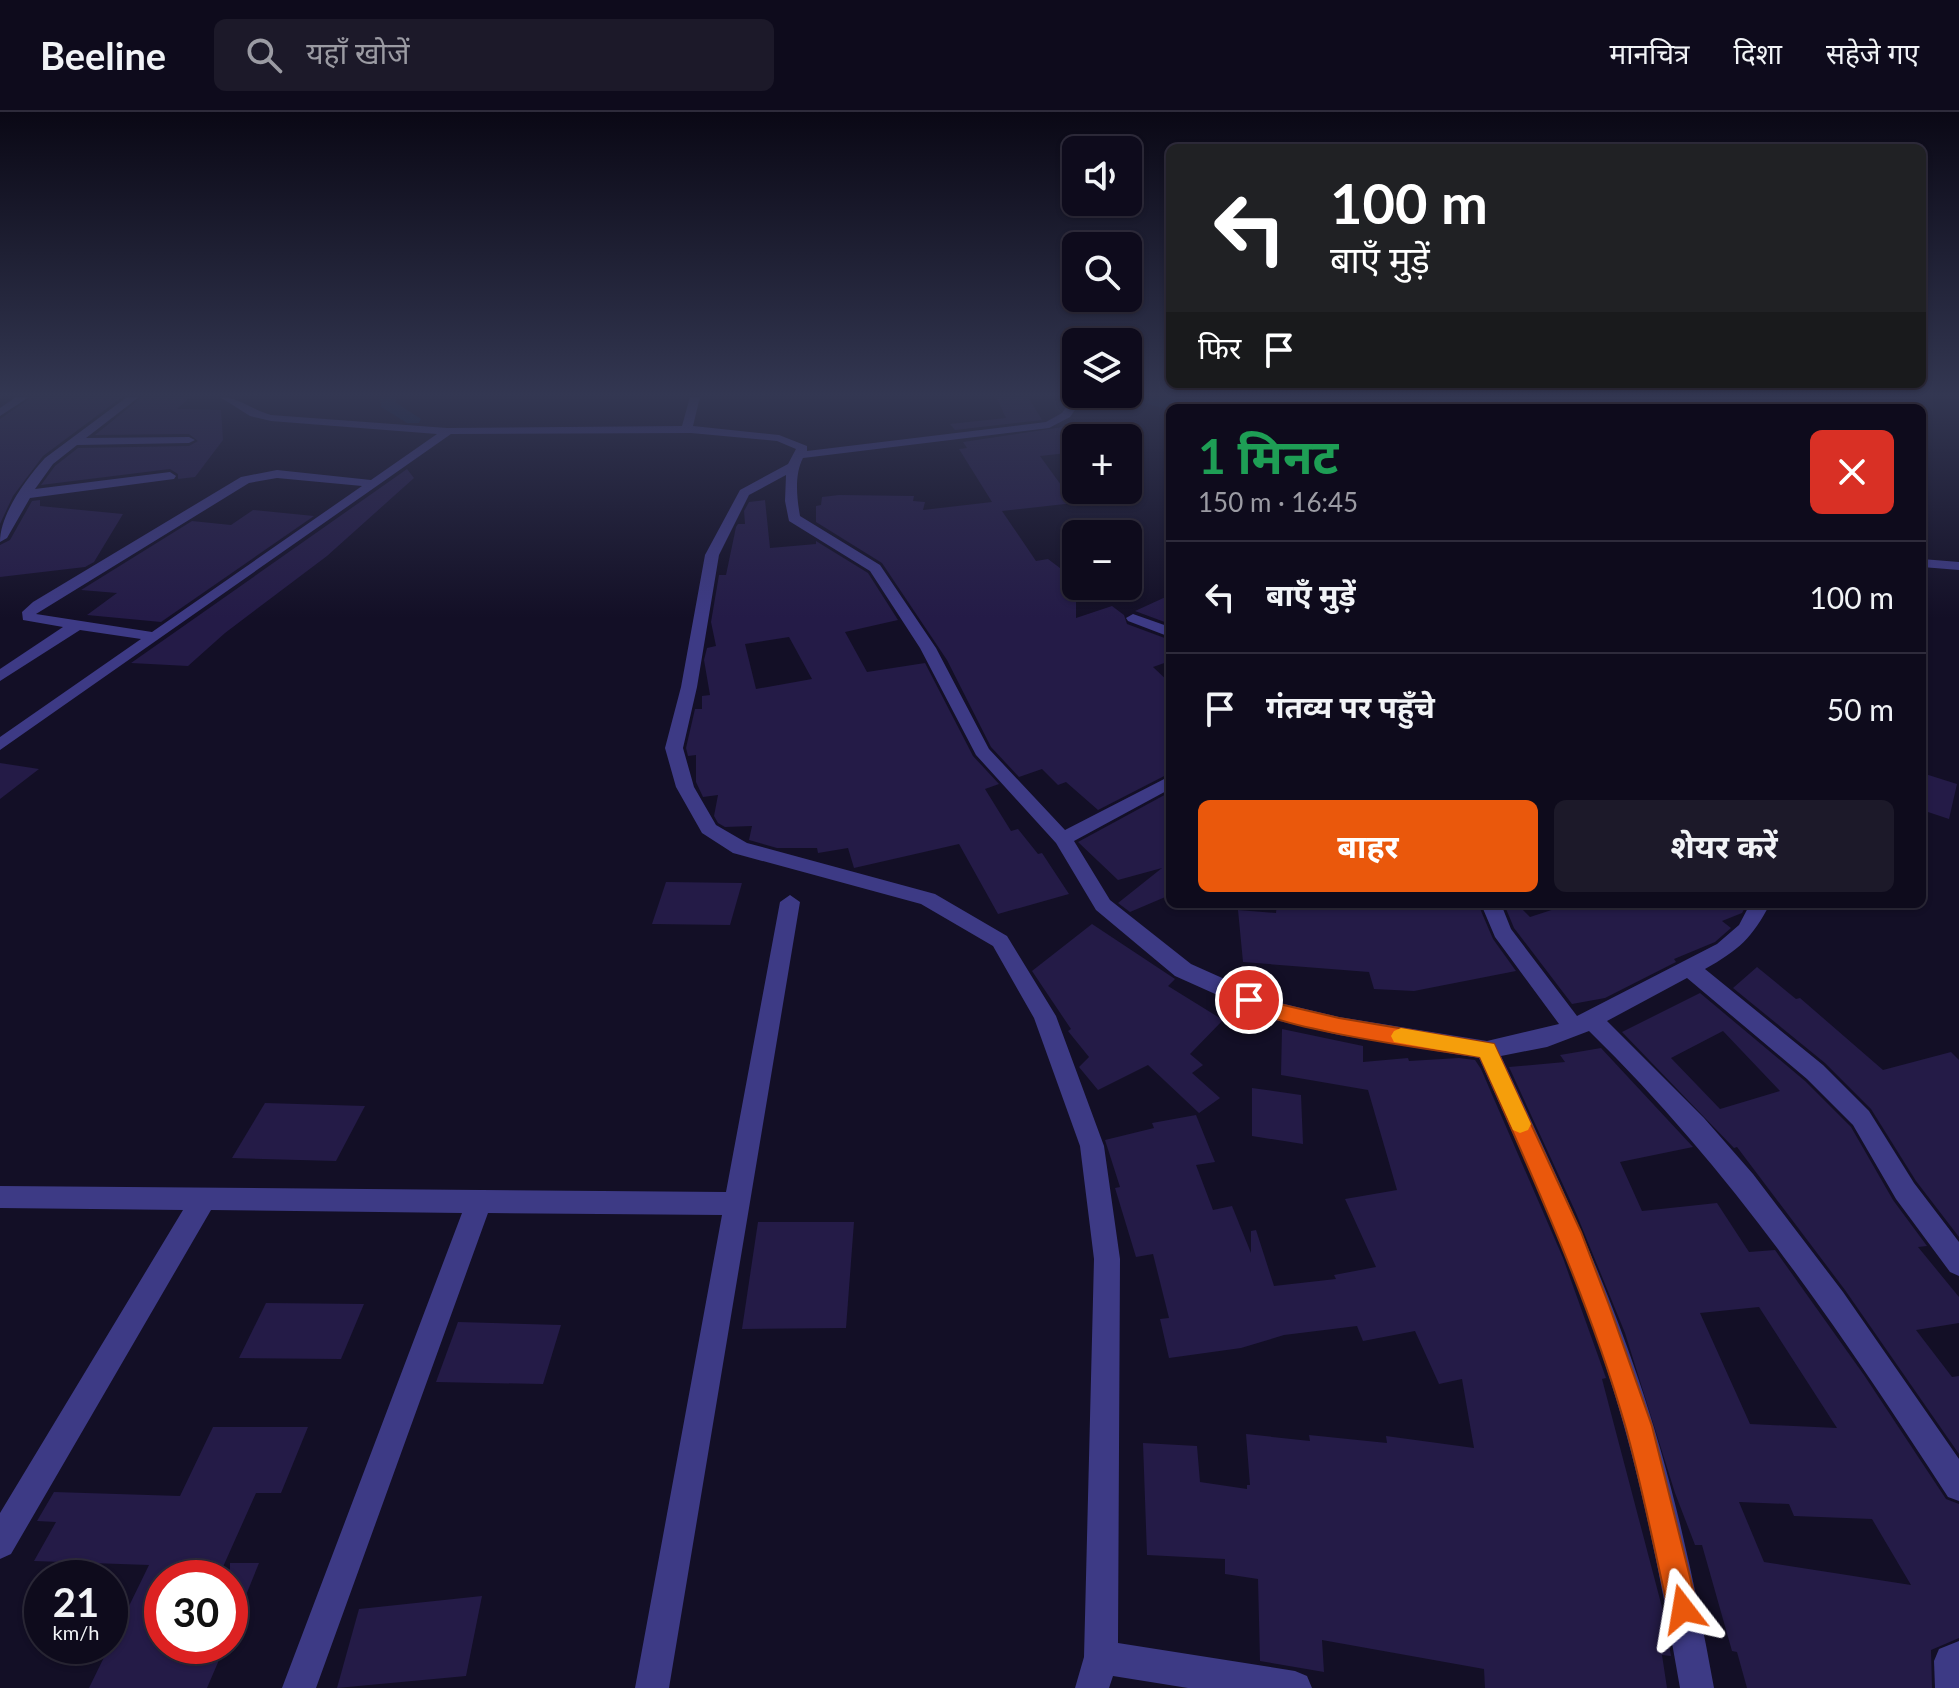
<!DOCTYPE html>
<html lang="hi">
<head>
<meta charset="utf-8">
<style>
	:root { --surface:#0e0b1c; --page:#1c1929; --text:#f1f3f6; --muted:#9b9ba3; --line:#2e2b3b; --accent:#ea580c }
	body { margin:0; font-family:Lato,"Noto Sans Devanagari",sans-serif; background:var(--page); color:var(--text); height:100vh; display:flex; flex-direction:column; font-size:30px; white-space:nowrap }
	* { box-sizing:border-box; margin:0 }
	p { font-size:26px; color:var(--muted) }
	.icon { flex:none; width:44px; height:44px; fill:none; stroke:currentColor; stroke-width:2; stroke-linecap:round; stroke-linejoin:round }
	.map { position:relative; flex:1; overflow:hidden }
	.sheet { position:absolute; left:1166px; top:292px; width:760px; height:504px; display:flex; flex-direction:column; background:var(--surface); border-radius:12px; box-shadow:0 2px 6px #0004,0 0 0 2px var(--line) }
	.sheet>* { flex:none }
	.guide { position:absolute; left:1166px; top:32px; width:760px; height:244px; border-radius:12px; box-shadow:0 2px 6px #0004,0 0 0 2px var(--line); background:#202124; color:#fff; overflow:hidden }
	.controls { position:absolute; left:1062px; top:24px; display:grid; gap:16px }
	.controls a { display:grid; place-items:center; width:80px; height:80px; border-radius:12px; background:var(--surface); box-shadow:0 2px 6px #0004,0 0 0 2px var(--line); font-size:40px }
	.speed { position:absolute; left:24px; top:1448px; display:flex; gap:16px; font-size:40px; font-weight:700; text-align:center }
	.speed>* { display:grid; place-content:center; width:104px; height:104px; border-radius:50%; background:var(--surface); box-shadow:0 2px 6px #0004,0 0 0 2px var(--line); line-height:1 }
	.speed small { font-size:20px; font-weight:400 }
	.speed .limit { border:12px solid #d22; background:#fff; color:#111 }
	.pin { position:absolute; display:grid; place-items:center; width:68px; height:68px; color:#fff; margin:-34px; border:4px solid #fff; border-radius:50%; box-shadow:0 2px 8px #0007 }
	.me { position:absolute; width:88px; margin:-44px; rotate:346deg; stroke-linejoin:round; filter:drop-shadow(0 0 6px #0008) }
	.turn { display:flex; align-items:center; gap:28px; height:168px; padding:0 32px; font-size:36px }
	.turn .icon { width:104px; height:104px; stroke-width:2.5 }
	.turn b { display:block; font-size:56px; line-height:68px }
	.then { display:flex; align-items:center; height:76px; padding:0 32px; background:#0003; gap:16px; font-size:30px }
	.round { display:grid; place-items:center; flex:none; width:84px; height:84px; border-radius:12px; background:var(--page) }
	.overview { display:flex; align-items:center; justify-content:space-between; height:136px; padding:0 32px }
	h1 { font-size:48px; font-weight:700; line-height:60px; color:#1e9e55 }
	.primary-button { display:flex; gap:16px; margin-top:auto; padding:16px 32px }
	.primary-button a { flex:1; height:92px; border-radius:12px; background:var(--accent); color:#fff; font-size:32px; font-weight:700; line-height:92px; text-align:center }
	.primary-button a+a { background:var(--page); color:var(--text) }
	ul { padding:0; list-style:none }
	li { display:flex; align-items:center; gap:24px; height:112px; padding:0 32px; border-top:2px solid var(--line) }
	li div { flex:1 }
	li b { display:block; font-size:30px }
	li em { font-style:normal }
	header { display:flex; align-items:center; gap:48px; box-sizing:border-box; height:112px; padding:0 40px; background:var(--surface); border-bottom:2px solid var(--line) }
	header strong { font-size:38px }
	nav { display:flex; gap:44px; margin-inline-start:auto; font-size:28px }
	.search { width:560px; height:72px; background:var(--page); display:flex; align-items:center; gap:20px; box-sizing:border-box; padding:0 28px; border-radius:12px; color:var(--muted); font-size:30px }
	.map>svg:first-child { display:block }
</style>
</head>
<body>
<header>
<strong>Beeline</strong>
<div class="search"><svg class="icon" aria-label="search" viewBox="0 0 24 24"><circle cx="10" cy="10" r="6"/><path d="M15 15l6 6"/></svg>यहाँ खोजें</div>
<nav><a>मानचित्र</a><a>दिशा</a><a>सहेजे गए</a></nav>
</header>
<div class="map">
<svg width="1959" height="1576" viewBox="0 0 1959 1576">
	<rect width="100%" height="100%" fill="#130f26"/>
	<path fill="#0a1f44" d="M1120 285 1425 288 1424 285H1502L1556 296H1170V302L1163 296Z"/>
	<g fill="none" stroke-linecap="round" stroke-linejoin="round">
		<path fill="#0a1f44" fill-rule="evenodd" d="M380 285H396L395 290 421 307 419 311H407L381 295Z"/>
	</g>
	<g fill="#241b47" fill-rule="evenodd">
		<path d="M32 285H122L43 344 13 384 0 412V307Z"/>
		<path d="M142 285H190L177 297 221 298 223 328 195 365 178 367V362L170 357 41 373 55 354 78 336 189 334 198 329 189 322 95 323Z"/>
		<path d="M996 285H1028L1042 308 955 318 950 312 1006 306Z"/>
		<path d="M1076 313V340L1040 344 1074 391 1002 399 1036 449 1048 447 1076 468V506L1112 494 1124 503 1127 512 1170 528V549L1153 555 1170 571V661L1098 698 1066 670 1058 673 1042 657 1019 665 991 635 947 548 882 451 816 410V394L821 393 822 385 839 383 914 384 913 389 925 390 923 398 992 390 959 337 967 336 963 330Z"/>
		<path d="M407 357 414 366 327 444 225 521 188 554 131 551Z"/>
		<path d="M40 388V394L123 402 94 450 85 455 0 465V433L10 428 32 389Z"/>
		<path d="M765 388 770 436 816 432V429L868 461 898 508 845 520 867 560 925 551 973 644 999 672 985 677 1011 719 1018 717 1038 742 1042 741 1069 782 998 802 959 732 854 756 848 736 818 741 817 736H777L749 728 752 714 725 715 718 711 714 704 718 683 703 685 696 670V643L688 644 686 636 695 597H702V584L710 583 704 548 707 536 716 534 711 510 719 463H726L736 415 738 412H745L744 399 749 390ZM789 525 812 567 756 577 745 532Z"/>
		<path d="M253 398 314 404 161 510 87 503 117 481 81 478 192 409 231 413Z"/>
		<path d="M1170 483V512L1135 499Z"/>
		<path d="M0 651 39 657 0 687Z"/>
		<path d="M1922 661 1957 672 1949 707 1922 698Z"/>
		<path d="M1170 680V783L1130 800 1118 791 1162 756 1118 768 1078 730Z"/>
		<path d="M666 770 742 771 730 813 652 812Z"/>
		<path d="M1277 792H1478L1493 827 1516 859 1414 879 1374 877 1369 860 1243 850 1238 798 1276 801Z"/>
		<path d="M1504 792H1517L1530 805 1570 792H1747L1742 801 1722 809 1731 816 1715 830 1674 847 1676 850 1605 886 1572 892 1514 816Z"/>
		<path d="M1092 812 1175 867 1168 874 1223 908 1190 942 1203 953 1192 961 1220 986 1199 1001 1148 953 1098 978 1079 955 1089 945 1068 919 1071 917 1032 859Z"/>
		<path d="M1757 855 1796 887 1800 886 1883 958 1951 940 1959 948V1125L1916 1069 1871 997 1825 951 1733 876Z"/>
		<path d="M1700 881 1805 969 1851 1015 1893 1088 1927 1134 1918 1135 1959 1185V1211L1916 1218 1952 1265 1959 1264V1342L1845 1178 1737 1035 1734 1036 1622 920ZM1723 919 1780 979 1720 997 1671 946Z"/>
		<path d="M1282 917 1363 934V950L1408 946 1409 949 1459 946 1475 948 1481 957 1563 1146 1606 1266 1602 1267 1663 1499 1671 1544 1662 1543 1667 1576H1485L1484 1557 1322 1528 1324 1560 1260 1549 1258 1467 1225 1462V1447L1147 1443 1143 1331 1197 1334 1200 1370 1247 1377V1373H1250L1246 1322 1310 1329 1309 1323 1387 1331 1386 1324 1474 1336 1462 1267 1439 1272 1415 1219 1363 1229 1357 1214 1284 1223 1241 1236 1169 1246 1160 1207 1169 1206 1153 1142 1136 1145 1115 1076 1120 1075 1105 1028 1154 1016 1152 1011 1196 1003 1215 1050 1196 1053 1213 1098 1232 1094 1251 1141V1119L1256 1118 1274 1174 1336 1167 1334 1163 1376 1155 1345 1087 1397 1078 1368 978 1281 963Z"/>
		<path d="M1601 936 1693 1035 1620 1050 1642 1099 1717 1091 1749 1140 1775 1138 1864 1263 1946 1387 1959 1392V1526L1931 1538 1932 1576H1747L1737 1540 1732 1539 1702 1433H1695L1675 1381 1625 1221 1576 1101 1509 955 1565 950 1560 943ZM1759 1195 1837 1316 1750 1312 1700 1201ZM1739 1390 1789 1392 1794 1404 1872 1407 1911 1473 1764 1450Z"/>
		<path d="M1252 976 1301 983 1303 1032 1252 1024Z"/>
		<path d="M265 991 365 994 336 1049 232 1046Z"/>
		<path d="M758 1110H854L846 1216 742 1217Z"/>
		<path d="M266 1191 364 1192 341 1247 239 1246Z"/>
		<path d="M458 1210 561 1213 543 1272 436 1270Z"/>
		<path d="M213 1315H308L281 1381H256L218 1466H162V1534H225L207 1576H89L149 1453 34 1449 56 1410 37 1409 54 1380 180 1384Z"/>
		<path d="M230 1451H259L231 1520H230Z"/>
		<path d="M482 1484 466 1564 337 1576 359 1497Z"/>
	</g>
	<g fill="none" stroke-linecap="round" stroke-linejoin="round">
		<g fill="#3d3a85" fill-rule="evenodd">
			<path d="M16 285H29L0 304V296Z"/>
			<path d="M127 285H139L86 326 189 325 195 328 189 331 77 333 53 352 35 377 170 360 176 364 174 367 30 386 7 426 0 430C0 402 26 367 45 346Z"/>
			<path d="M220 285C239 285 252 298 271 303L447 316 682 314 690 285H700L693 314 779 323 807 334V339L1046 310 1062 301 1073 285H1084L1070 305 1049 316 803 346C794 363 797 387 800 404L880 453 936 536 989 637 1065 718 1170 664V677L1074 729 1110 788 1191 852 1276 890 1339 905 1487 929 1559 912 1495 825 1481 792H1501L1511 817 1577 904 1717 832 1739 813 1750 792H1770C1752 826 1739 838 1705 857L1823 953 1869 999 1914 1071 1959 1130V1164L1950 1160 1896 1087 1853 1013 1807 967 1687 866 1607 909 1704 1006 1753 1062 1843 1180 1959 1347V1389L1948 1385C1840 1219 1731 1057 1589 919L1547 935 1501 944C1550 1049 1600 1154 1637 1263 1672 1364 1695 1471 1714 1576H1680C1662 1472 1642 1368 1610 1267 1576 1157 1526 1051 1479 946L1339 923 1271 907 1175 864 1096 798 1056 731 976 643 920 536 870 459 789 409 785 389 786 363 749 383 719 443 697 575 683 636 694 675 716 713 747 731 935 782 1007 824 1056 904 1104 1034 1120 1147 1118 1531 1295 1559 1307 1564 1312 1576H1188L1113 1564 1109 1576H1075L1084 1545 1094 1147 1080 1034 1034 906 993 834 921 792 733 741 702 721 676 675 665 636 681 575 705 443 740 378 788 352 796 337 777 329 691 321 451 322 0 638V625L141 527 80 518 0 569V557L63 515 23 508 22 500 33 490 241 365 277 358 371 368 437 322 271 309 250 304ZM277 366 362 374 152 520 36 502 249 371Z"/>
			<path d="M1922 447 1959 450V458L1922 455Z"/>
			<path d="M1133 502 1170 515V525L1128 509 1126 506Z"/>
			<path d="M790 783 800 790 669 1576H635L722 1103 488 1101 316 1576H282L462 1101 211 1098 11 1442 0 1447V1401L183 1098 0 1096V1074L726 1080 780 790Z"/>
			<path d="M1959 1529V1576H1935L1934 1549 1939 1537Z"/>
		</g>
	</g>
	<linearGradient id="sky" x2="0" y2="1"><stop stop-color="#0a0815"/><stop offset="0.56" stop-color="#333752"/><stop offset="1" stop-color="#333752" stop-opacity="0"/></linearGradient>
	<rect width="1959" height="506" fill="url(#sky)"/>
	<path fill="#ea580c" stroke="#983908" stroke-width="2" d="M1249 881 1275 891 1339 906 1494 932 1581 1120 1609 1193 1652 1314 1698 1497 1694 1508 1683 1512 1673 1508 1668 1497C1654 1436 1642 1373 1625 1313 1588 1186 1533 1066 1480 945 1442 939 1254 915 1239 888L1242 883Z"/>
	<path fill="#f59e0b" d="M1401 916 1494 932 1531 1012 1528 1018 1520 1021 1513 1018 1480 945 1394 930 1391 924 1394 919Z"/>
</svg>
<div class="controls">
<a><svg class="icon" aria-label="sound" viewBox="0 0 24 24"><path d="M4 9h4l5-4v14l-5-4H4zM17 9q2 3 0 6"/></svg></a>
<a><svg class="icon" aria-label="search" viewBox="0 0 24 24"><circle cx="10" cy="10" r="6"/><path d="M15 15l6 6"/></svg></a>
<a><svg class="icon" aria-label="layers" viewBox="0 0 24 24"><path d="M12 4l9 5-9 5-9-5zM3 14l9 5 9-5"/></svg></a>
<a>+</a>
<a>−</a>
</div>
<div class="speed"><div>21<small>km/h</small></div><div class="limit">30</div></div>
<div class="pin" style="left:1249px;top:888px;background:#d93025"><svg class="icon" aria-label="arrive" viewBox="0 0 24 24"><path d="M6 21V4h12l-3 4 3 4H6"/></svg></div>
<svg class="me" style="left:1683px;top:1497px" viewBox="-20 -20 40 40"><path d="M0-17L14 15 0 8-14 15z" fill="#ea580c" stroke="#fff" stroke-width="4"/></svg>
<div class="guide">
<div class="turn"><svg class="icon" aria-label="left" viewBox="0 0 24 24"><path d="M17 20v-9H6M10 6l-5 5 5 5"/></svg><div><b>100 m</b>बाएँ मुड़ें</div></div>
<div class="then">फिर<svg class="icon" aria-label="arrive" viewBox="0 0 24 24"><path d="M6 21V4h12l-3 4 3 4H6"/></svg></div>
</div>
<section class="sheet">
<div class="overview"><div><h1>1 मिनट</h1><p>150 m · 16:45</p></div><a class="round" style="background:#d93025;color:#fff"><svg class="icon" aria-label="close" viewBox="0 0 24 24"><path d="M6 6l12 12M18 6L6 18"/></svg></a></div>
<ul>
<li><svg class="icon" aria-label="left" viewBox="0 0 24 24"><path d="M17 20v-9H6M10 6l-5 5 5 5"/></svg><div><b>बाएँ मुड़ें</b></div><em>100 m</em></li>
<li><svg class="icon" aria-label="arrive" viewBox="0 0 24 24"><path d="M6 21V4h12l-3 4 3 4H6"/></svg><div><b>गंतव्य पर पहुँचे</b></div><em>50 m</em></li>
</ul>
<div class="primary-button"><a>बाहर</a><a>शेयर करें</a></div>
</section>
</div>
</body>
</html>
